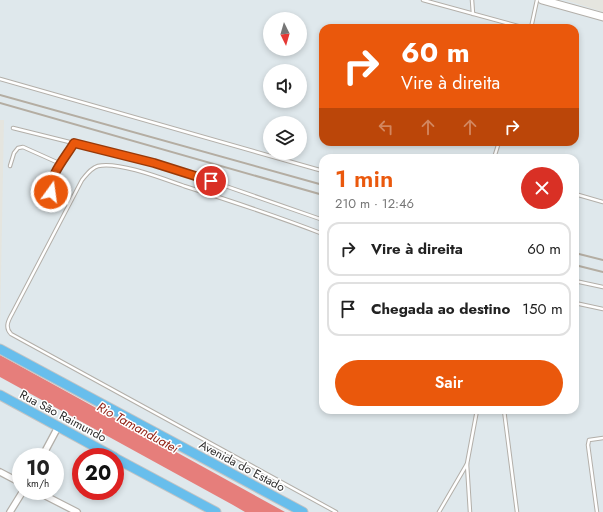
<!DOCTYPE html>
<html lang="pt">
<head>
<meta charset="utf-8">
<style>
	:root { --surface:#fff; --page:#f2f2f2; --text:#222; --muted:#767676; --line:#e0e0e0; --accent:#ea580c }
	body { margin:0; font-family:Jost,sans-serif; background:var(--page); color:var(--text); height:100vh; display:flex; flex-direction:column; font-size:15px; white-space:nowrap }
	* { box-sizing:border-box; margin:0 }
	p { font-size:13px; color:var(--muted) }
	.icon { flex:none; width:22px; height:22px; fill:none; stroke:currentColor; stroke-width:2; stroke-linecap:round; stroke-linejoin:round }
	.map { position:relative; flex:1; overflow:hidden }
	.sheet { position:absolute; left:319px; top:154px; width:260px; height:260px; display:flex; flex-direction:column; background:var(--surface); border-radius:12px; box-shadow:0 2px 6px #0003 }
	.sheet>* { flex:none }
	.guide { position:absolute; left:319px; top:24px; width:260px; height:122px; border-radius:12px; box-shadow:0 2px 6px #0003; background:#ea580c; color:#fff; overflow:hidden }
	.needle { width:26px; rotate:175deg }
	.buttons { position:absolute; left:263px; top:12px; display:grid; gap:8px }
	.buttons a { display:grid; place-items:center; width:44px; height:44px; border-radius:50%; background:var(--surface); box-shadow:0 2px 6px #0003; font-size:20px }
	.speed { position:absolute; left:12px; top:448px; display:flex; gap:8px; font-size:20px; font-weight:700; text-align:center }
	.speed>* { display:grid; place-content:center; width:52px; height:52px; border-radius:50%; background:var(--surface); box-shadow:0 2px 6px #0003; line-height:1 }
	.speed small { font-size:10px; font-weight:400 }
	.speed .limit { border:6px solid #d22; background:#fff; color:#111 }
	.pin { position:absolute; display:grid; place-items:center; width:34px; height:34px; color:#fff; margin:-17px; border:2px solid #fff; border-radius:50%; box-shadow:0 1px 4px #0007 }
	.me { position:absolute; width:44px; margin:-22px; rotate:14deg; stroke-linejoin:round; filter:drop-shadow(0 0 3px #0008) }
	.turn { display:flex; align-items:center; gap:14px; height:84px; padding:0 16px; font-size:18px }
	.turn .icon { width:52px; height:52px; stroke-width:2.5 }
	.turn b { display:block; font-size:28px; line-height:34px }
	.lanes { display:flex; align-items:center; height:38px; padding:0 16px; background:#0003; justify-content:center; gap:20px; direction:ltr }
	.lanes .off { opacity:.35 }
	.round { display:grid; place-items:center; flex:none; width:42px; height:42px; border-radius:21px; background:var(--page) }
	.summary { display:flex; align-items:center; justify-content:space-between; height:68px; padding:0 16px }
	h1 { font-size:24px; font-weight:600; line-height:30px; color:var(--accent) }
	.cta { display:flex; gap:8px; margin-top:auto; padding:8px 16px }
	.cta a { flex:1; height:46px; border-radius:24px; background:var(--accent); color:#fff; font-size:16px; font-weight:600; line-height:46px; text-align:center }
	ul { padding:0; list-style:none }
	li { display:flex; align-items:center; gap:12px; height:54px; margin:0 8px 6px; padding:0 8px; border:2px solid var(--line); border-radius:12px }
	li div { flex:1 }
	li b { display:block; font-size:15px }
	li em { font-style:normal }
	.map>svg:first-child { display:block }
</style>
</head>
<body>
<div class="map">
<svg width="603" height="512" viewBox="0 0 603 512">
	<rect width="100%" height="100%" fill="#dfe8ec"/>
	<g fill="#e5e5df">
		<path d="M565 0H603V12Z"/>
		<path d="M0 120H4L0 329Z"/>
	</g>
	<path fill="#e67e7b" d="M0 355 285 512H245L233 505 0 377Z"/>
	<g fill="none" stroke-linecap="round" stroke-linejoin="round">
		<g stroke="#b3afa9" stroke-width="4.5">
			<g id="service">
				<path d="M423 0 525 28"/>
				<path d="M472 0 473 14"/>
				<path d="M531 28 537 0"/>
				<path d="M0 79 323 171"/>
				<path d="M13 128 154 163 211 181 323 220"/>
				<path d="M494 158 499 142"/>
				<path d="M10 166 14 153 18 148 23 147 61 164"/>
				<path d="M575 194 603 202"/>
				<path d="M69 204C63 201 53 198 51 192 47 181 68 153 74 143"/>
				<path d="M323 234C277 216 231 201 184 186 164 179 118 161 98 166 91 168 87 174 82 180L13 312C9 319 4 327 11 334L336 512"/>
				<path d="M575 281 603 287"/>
				<path d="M575 303 603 309"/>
				<path d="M504 410 517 512"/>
				<path d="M439 512 467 464"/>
				<path d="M470 512 467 464 477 410"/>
				<path d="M597 512 588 445 589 440 603 438"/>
			</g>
		</g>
		<g stroke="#b3afa9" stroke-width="8">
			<g id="minor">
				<path d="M42 457 58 427"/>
				<path d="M0 472 21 483"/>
				<path d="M36 491 77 512"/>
				<path d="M10 512 23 491"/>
			</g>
		</g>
		<g stroke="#b3afa9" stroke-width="9">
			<path id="tertiary" d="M542 0 603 17"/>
		</g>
		<g stroke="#c4c4c4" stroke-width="11">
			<g id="trunk">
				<path d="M0 349 303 512"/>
				<path d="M0 395 114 457"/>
				<path d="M115 458 216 512"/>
			</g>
		</g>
		<use href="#service" stroke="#fff" stroke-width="2.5"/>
		<use href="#minor" stroke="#fff" stroke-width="5.5"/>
		<use href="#tertiary" stroke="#fff" stroke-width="7"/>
		<use href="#trunk" stroke="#68beec" stroke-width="9"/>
		<g stroke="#b4ada2" stroke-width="2">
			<path d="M0 95 323 185"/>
			<path d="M0 103 323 195"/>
			<path d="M575 253 603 260"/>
			<path d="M575 265 603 272"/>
		</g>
	</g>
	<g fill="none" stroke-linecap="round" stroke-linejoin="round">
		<g stroke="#983908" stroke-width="10">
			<path id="route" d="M51 192C49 175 66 157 74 143L154 163 211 181"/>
		</g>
		<use href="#route" stroke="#ea580c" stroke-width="7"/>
	</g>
	<g text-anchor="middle" stroke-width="3" stroke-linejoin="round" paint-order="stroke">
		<g font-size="12" fill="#2c2c2c" stroke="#fff">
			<text transform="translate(63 416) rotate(28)" y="4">Rua São Raimundo</text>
			<text transform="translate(242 466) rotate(28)" y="4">Avenida do Estado</text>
		</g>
		<g font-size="13" font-style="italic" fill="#932518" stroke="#fff">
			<text transform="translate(138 427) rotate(29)" y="5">Rio Tamanduateí</text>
		</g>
	</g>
</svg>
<div class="buttons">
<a><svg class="needle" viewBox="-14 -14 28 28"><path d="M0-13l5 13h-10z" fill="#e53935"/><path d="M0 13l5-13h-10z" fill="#767676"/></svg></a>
<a><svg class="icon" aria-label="sound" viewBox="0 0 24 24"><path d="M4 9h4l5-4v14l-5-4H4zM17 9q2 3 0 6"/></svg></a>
<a><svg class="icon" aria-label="layers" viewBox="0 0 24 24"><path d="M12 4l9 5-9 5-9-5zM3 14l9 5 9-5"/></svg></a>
</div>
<div class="speed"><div>10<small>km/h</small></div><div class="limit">20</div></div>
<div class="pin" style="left:211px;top:181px;background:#d93025"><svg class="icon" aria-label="arrive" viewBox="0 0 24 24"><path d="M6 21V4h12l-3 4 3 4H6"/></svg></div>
<svg class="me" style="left:51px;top:192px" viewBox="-20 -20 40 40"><circle r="17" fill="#ea580c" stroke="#fff" stroke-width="3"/><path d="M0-11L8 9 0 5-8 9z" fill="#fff"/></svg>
<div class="guide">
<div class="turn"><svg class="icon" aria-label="right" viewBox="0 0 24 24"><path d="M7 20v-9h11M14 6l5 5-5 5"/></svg><div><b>60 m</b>Vire à direita</div></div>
<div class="lanes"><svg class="icon off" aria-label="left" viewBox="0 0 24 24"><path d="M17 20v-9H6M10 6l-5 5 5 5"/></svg><svg class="icon off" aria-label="ahead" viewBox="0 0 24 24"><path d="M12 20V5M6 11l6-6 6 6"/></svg><svg class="icon off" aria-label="ahead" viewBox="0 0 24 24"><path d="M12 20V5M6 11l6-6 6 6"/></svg><svg class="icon" aria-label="right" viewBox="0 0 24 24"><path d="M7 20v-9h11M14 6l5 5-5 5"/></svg></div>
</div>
<section class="sheet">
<div class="summary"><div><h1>1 min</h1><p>210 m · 12:46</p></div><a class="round" style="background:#d93025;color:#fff"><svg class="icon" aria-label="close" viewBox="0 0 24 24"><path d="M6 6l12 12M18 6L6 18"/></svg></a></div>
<ul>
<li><svg class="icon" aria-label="right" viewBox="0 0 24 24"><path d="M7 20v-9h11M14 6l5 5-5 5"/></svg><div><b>Vire à direita</b></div><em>60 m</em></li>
<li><svg class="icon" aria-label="arrive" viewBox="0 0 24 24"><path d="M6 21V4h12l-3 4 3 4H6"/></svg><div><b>Chegada ao destino</b></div><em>150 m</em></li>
</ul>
<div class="cta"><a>Sair</a></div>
</section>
</div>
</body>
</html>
